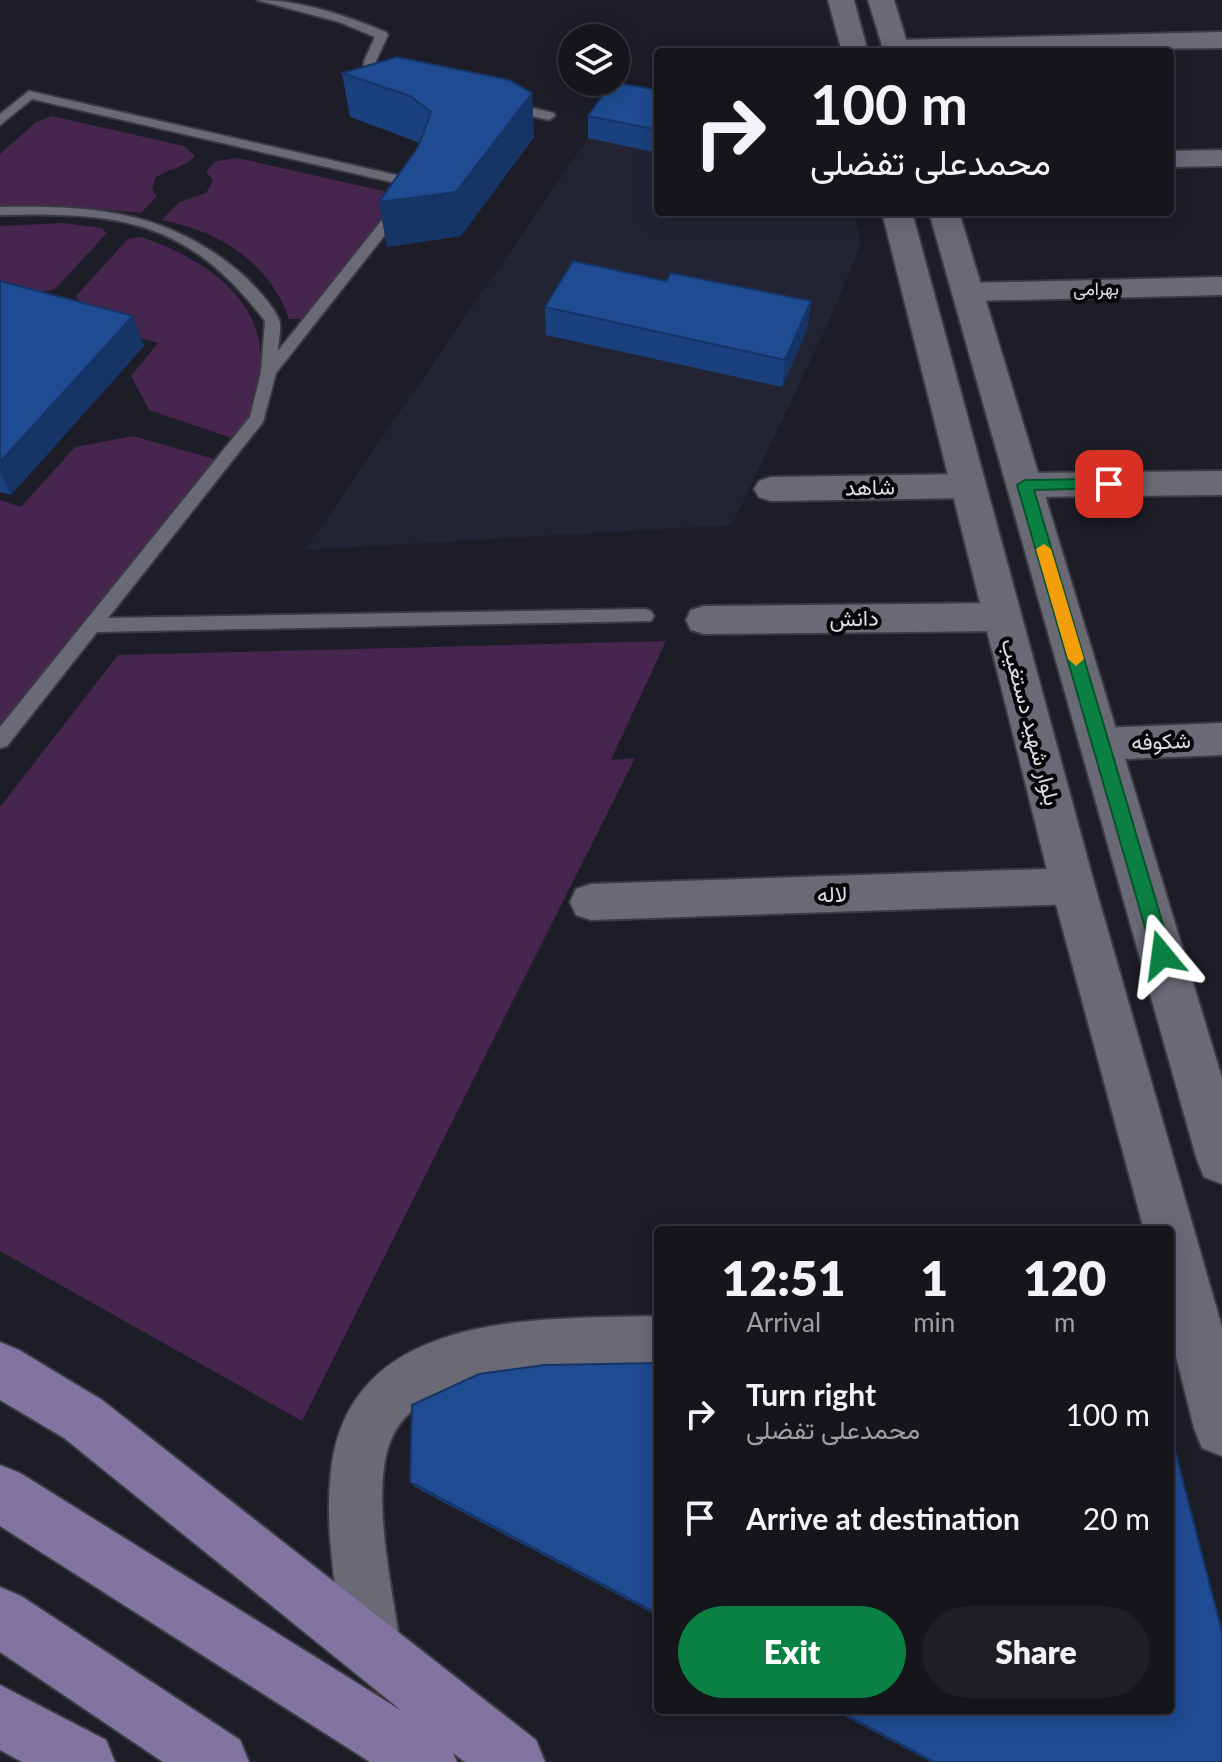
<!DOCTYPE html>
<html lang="en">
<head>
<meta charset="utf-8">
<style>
	:root { --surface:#15161c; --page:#1e1f25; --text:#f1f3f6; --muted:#9d9fa3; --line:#34353b; --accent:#0b8043 }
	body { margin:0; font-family:Lato,Vazirmatn,sans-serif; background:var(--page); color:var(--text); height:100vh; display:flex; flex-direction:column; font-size:30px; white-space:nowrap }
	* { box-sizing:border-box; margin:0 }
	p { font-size:26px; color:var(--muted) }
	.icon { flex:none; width:44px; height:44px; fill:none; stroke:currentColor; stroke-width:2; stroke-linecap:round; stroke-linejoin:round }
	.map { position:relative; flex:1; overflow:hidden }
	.details { position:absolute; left:654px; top:1226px; width:520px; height:488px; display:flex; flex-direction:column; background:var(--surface); border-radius:8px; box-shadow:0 4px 20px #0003,0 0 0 2px var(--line) }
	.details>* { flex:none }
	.top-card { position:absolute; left:654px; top:48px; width:520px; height:168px; border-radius:8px; box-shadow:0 4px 20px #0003,0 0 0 2px var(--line); background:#15161c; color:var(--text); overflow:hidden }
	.controls { position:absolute; left:558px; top:24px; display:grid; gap:16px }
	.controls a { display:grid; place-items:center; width:72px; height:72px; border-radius:50%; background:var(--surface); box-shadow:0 4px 20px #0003,0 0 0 2px var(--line); font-size:40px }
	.pin { position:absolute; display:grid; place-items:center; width:68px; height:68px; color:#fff; margin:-34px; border-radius:16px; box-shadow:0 4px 12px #0006 }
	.me { position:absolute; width:88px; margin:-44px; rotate:344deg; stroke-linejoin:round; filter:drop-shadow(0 0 6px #0008) }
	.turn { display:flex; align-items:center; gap:28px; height:168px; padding:0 24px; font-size:36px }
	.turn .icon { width:104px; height:104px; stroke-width:2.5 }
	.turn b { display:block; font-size:56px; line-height:68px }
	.eta { display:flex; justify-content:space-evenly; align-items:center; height:136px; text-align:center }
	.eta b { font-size:48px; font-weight:800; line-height:56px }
	.button { display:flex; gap:16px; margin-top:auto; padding:16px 24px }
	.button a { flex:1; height:92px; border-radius:48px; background:var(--accent); color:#fff; font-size:32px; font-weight:800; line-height:92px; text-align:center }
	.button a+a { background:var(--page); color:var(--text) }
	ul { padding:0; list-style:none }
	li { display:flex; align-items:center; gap:24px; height:104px; padding:0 24px }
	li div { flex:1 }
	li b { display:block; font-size:30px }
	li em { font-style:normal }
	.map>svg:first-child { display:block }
</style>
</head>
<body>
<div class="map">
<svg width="1222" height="1762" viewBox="0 0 1222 1762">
	<rect width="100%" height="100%" fill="#1c1d26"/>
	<path fill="#232433" d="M617 96 658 104V212H853L861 244 828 324 732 525 305 550Z"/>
	<g fill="#46254e">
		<path d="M52 116 184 146 195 156C183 169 169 168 155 178L152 190 157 196 141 213 57 205 0 211V154L36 122Z"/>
		<path d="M238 158 392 193 398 203 304 319H289C270 263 219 231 162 220L179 202 206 193 213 181 206 171 216 161Z"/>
		<path d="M63 223 101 228 107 233 55 289 8 301 0 299V226Z"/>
		<path d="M142 237C210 261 277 306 257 388 253 409 248 422 235 439L149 410 131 376 158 343 88 324 76 296 128 239Z"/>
		<path d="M133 436 218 460 0 732V500L21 507 75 447Z"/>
		<path d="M666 641 611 760 635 758 302 1421 0 1251V807L118 655Z"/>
	</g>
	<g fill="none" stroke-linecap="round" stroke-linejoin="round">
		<g stroke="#3a3b42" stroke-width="4">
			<g id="service">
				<path d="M257 0C302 0 346 16 386 32L388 35 376 61 375 76 387 83 381 87 363 78 364 61 375 37 339 22Z"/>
				<path d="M29 91 418 180 425 184 276 373 263 422 108 618 645 609 651 611 654 616 651 621 97 632 7 746 0 748V727L250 417 261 372 265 321C188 220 120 212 0 215V207C90 205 164 210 236 269 248 278 274 306 279 320 282 328 278 342 278 351L409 186 32 99 0 125V114Z"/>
				<path d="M506 102 554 113 555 116 549 120 501 109V103Z"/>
			</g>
		</g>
		<g stroke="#3a3b42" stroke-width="4">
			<g id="minor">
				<path d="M1222 32V48L886 52 883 48 887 43 896 40Z"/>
				<path d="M1222 150V166L1170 167V151Z"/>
				<path d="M1222 277V295L970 301 959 299 955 292 959 285 970 283Z"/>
				<path d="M1222 471V495L1025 497 1013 493 1008 485 1013 477 1025 473Z"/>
				<path d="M969 474 981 478 986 486 981 494 969 498 771 501 759 497 754 489 759 481 771 477Z"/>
				<path d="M1003 603 1016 607 1021 617 1016 627 1003 631 704 634 691 630 686 620 691 610 704 606Z"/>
				<path d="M1222 723V755L1101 760 1087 755 1081 744 1087 733 1101 728Z"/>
				<path d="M1073 868 1088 873 1094 886 1088 899 1073 904 591 920 576 915 570 902 576 889 591 884Z"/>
				<path d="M658 1316V1368C582 1369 416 1356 388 1448 372 1502 393 1593 401 1649L392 1669 372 1678 352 1669 343 1649C337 1591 324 1531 331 1472 348 1310 536 1319 658 1316Z"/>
			</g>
		</g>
		<g stroke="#3a3b42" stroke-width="4">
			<g id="tertiary">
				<path d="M828 0H854L868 52H842Z"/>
				<path d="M868 0H894L910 52H884Z"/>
				<path d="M882 212H912L1095 886 1222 1327V1456L1202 1448 1194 1428 1170 1332V1230H1144L1051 886Z"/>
				<path d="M929 212H959L1222 1078V1184L1204 1177 1197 1160Z"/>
			</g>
		</g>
		<g stroke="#3a3b42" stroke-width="4">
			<g id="primary">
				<path d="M0 1342 19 1350 102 1400 536 1740 545 1762H465L453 1753 457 1762H370L0 1526V1465L20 1473 402 1711 64 1438 0 1400Z"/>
				<path d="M0 1587 21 1596 240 1740 249 1762H163L0 1652Z"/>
				<path d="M0 1685 106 1740 115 1762H22L0 1750Z"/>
			</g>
		</g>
		<use href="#service" fill="#696a76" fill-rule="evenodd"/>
		<use href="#minor" fill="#696a76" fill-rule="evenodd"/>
		<use href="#tertiary" fill="#696a76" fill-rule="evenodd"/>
		<use href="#primary" fill="#8274a1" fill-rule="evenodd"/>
	</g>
	<g fill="#1b407e">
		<path d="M342 73 534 137 461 236 387 247 379 202 420 144 415 141 350 117Z"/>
		<path d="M658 90V153L588 138V116Z"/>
		<path d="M0 281 144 346 11 495 0 492Z"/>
		<path d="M666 281 811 301 807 329 782 387 546 335 545 307Z"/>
		<path d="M658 1363V1616L415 1487 410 1482Z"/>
		<path d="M833 1710H1170L1222 1762H931Z"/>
	</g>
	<g fill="#163466">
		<path d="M532 93 534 137 461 236 387 247 379 202Z"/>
		<path d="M811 301 807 329 782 387 785 360Z"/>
		<path d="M133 316 144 346 11 495 0 473V462Z"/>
	</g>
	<g fill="#1f4b92" stroke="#163466" stroke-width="2">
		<path d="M397 57 509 80 532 93 456 192 379 202 418 147 431 112 410 96 342 73Z"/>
		<path d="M612 82 658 90V130L588 116Z"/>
		<path d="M573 261 666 281 671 273 811 301 785 360 545 307Z"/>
		<path d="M0 281 133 316 0 462Z"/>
		<path d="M658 1363V1614L410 1482 412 1405 479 1374 545 1365Z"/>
		<path d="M1170 1431 1222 1632V1762H934L837 1710H1170Z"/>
	</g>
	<path fill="#0b8043" stroke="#07532c" stroke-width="2" d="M1109 479 1117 484 1114 488 1034 490 1172 955 1169 961 1162 963 1156 961 1153 955 1017 485 1025 480Z"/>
	<path fill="#f59e0b" d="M1044 544 1051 549 1084 659 1076 666 1068 659 1036 549Z"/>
	<g text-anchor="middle" stroke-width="8" stroke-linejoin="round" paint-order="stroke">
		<g font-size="18" fill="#dddee5" stroke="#07070b">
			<text transform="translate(1096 289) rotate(-1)" y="6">بهرامی</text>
		</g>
		<g font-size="22" fill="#dddee5" stroke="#07070b">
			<text transform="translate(870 487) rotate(-1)" y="8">شاهد</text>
			<text transform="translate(854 618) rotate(-1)" y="8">دانش</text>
			<text transform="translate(1031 722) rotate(75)" y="8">بلوار شهید دستغیب</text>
			<text transform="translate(1161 741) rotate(-2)" y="8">شکوفه</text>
			<text transform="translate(832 894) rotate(-2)" y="8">لاله</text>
		</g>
	</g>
</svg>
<div class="controls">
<a><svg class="icon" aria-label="layers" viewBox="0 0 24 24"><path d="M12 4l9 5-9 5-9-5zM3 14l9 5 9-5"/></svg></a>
</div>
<div class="pin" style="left:1109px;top:484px;background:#d93025"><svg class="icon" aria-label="arrive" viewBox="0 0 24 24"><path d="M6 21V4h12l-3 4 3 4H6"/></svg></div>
<svg class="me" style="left:1162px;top:955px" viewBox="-20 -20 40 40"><path d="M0-17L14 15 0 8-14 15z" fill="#0b8043" stroke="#fff" stroke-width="4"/></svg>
<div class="top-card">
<div class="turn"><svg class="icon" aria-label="right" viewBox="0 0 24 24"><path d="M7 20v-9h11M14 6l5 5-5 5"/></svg><div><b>100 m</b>محمدعلی تفضلی</div></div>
</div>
<section class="details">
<div class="eta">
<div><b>12:51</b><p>Arrival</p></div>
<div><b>1</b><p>min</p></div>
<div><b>120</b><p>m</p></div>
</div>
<ul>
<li><svg class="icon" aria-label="right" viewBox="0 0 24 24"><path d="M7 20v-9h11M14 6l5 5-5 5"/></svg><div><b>Turn right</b><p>محمدعلی تفضلی</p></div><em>100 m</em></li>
<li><svg class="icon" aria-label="arrive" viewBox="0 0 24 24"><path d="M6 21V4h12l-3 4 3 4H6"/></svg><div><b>Arrive at destination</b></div><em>20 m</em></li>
</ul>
<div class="button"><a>Exit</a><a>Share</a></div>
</section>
</div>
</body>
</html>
